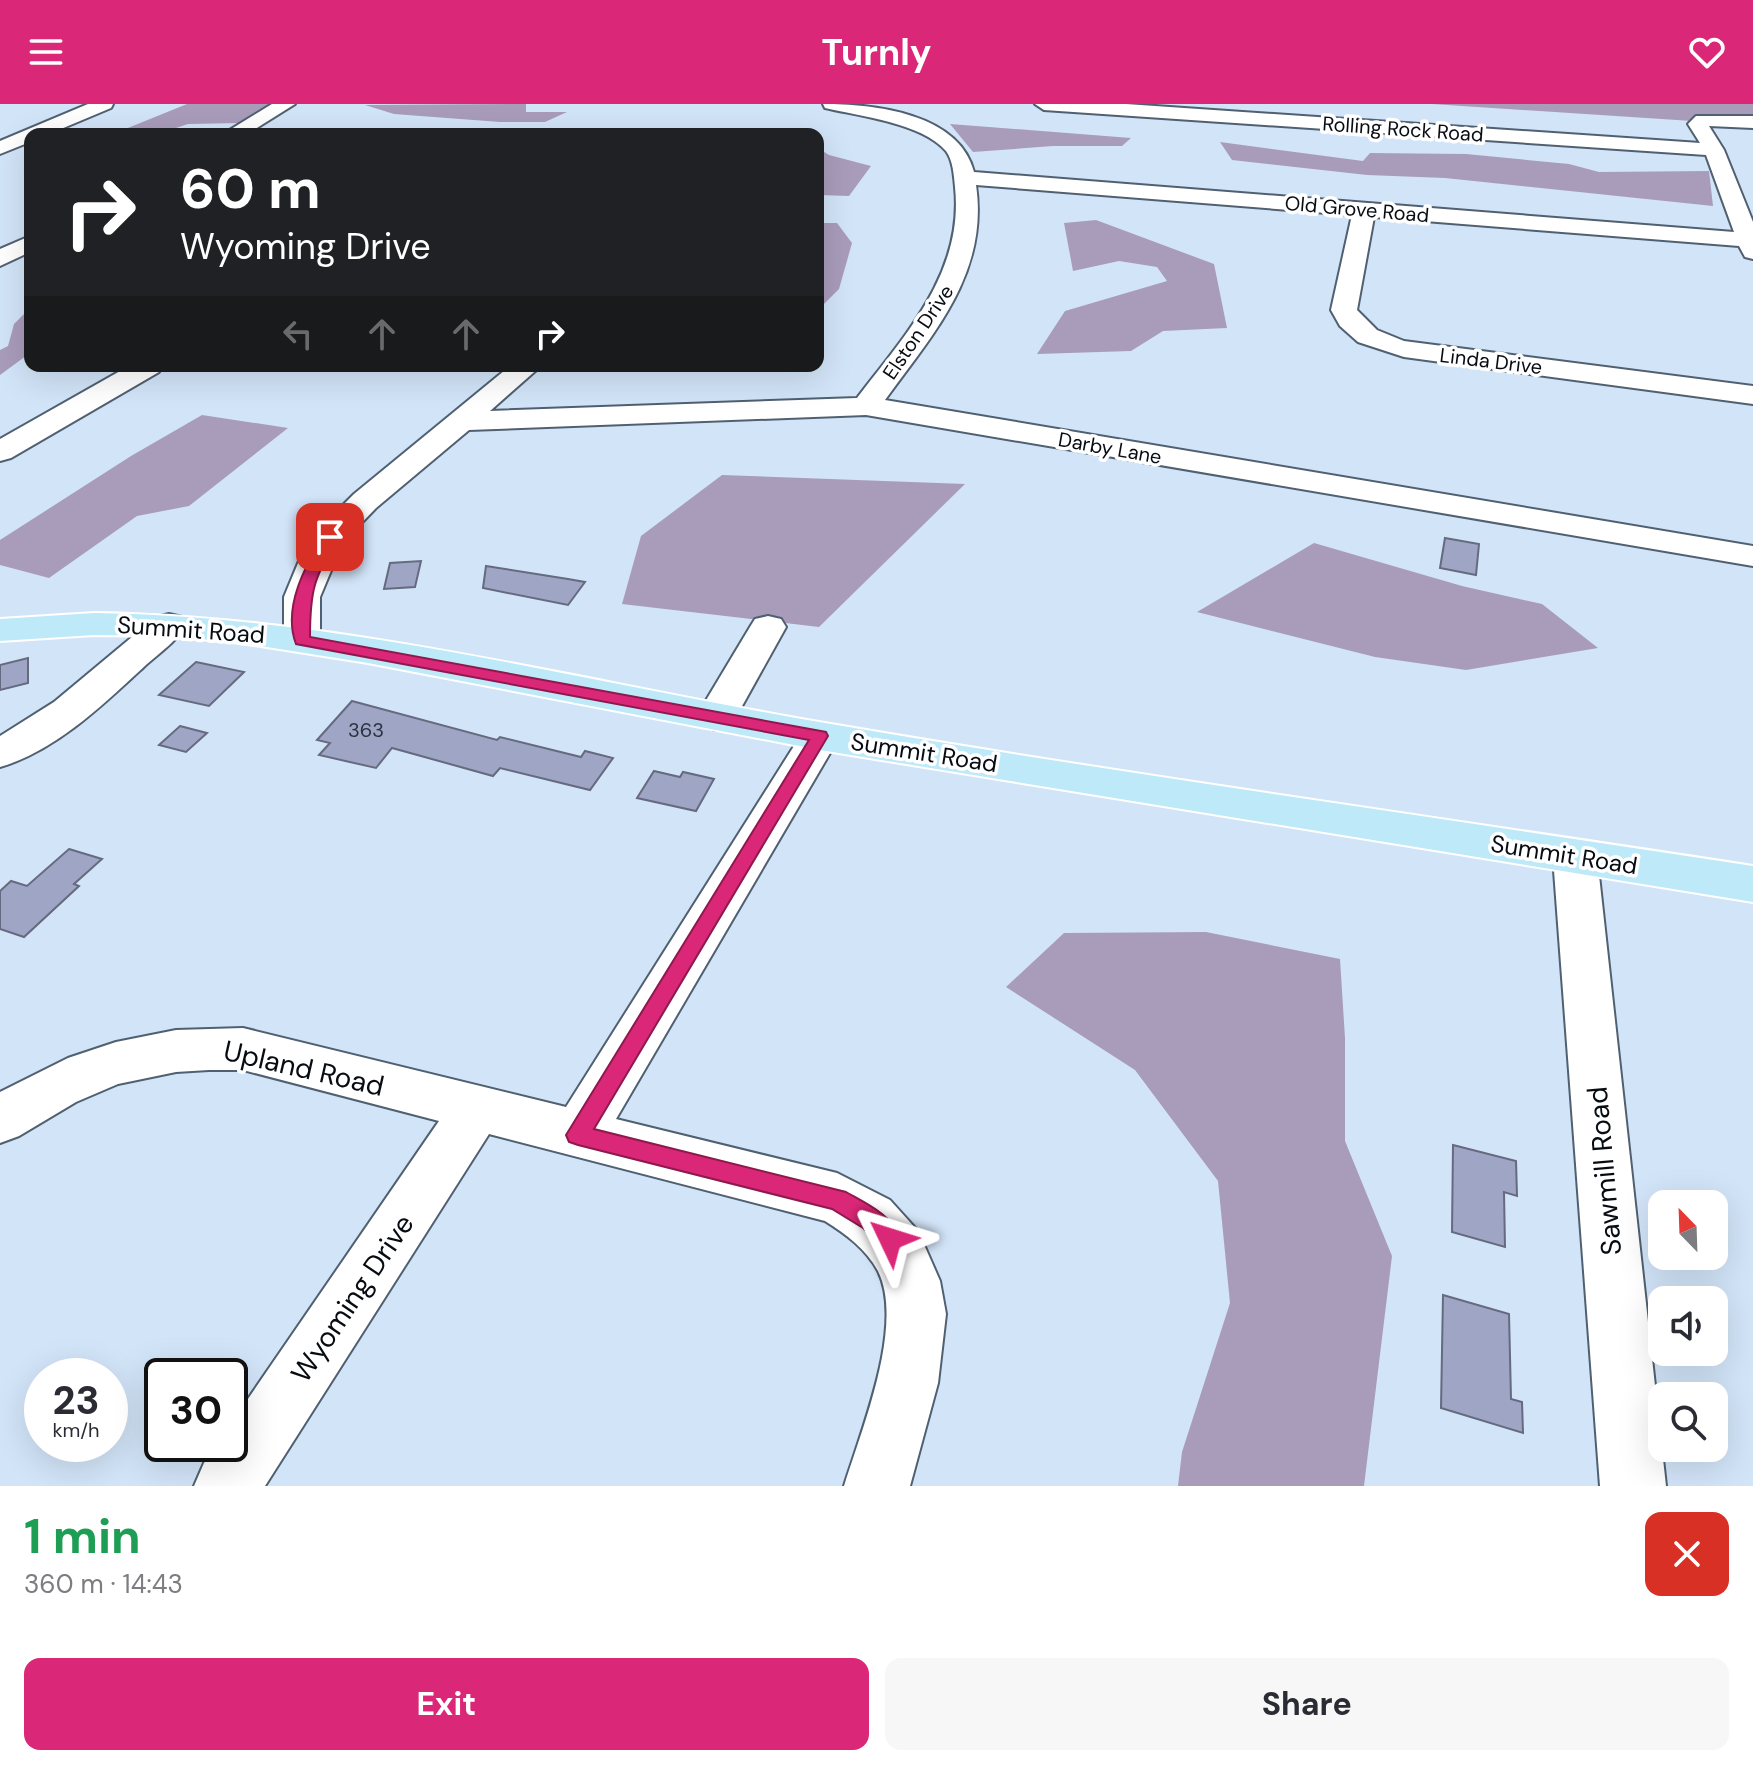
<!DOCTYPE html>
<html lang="en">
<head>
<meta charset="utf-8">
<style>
	:root { --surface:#fff; --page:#f7f7f7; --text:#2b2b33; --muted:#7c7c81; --accent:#db2777 }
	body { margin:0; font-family:"DM Sans",sans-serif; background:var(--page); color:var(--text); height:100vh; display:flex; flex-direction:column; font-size:30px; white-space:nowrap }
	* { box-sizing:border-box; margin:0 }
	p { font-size:26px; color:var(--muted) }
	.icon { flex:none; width:44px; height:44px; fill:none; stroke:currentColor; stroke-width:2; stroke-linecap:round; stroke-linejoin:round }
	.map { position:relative; height:1382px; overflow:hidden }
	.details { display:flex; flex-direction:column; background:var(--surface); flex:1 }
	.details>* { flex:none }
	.top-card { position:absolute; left:24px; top:24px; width:800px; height:244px; border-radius:16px; box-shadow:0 8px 32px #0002; background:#202124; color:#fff; overflow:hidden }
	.needle { width:52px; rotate:337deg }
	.tools { position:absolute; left:1648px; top:1086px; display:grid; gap:16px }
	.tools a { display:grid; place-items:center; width:80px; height:80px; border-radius:16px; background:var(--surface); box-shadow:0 8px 32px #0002; font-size:40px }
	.speed { position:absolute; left:24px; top:1254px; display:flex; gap:16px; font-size:40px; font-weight:700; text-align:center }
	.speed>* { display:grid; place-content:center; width:104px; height:104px; border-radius:50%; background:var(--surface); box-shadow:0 8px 32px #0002; line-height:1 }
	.speed small { font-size:20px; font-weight:400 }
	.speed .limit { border:4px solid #111; border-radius:12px; background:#fff; color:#111 }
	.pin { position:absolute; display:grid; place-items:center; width:68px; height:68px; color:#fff; margin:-34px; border-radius:16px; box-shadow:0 4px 12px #0006 }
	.me { position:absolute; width:88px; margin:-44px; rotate:311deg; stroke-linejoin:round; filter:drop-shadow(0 0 6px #0008) }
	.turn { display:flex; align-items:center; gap:28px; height:168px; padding:0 24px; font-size:36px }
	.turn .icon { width:104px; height:104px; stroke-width:2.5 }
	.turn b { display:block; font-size:56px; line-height:68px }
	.lanes { display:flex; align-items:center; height:76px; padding:0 24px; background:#0003; justify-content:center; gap:40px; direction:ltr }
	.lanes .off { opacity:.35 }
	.round { display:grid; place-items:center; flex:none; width:84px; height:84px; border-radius:16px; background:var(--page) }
	.head { display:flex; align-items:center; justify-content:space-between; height:136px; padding:0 24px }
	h1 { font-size:48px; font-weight:700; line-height:60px; color:#1e9e55 }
	.action { display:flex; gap:16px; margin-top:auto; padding:16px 24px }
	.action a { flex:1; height:92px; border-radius:16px; background:var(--accent); color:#fff; font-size:32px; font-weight:700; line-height:92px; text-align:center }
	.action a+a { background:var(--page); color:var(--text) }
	header { display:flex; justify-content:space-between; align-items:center; height:104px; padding:0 24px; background:var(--accent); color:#fff; font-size:36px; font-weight:700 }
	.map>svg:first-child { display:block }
</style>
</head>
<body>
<header><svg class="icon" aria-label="menu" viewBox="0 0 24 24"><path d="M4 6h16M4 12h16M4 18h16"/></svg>Turnly<svg class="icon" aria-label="heart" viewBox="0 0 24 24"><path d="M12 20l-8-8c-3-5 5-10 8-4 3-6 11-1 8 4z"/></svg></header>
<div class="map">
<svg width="1753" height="1382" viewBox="0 0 1753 1382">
	<rect width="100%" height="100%" fill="#d2e4f8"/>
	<g fill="#a99cbb">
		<path d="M187 0H274L240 19 188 20 158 30H113Z"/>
		<path d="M526 0V8H567L545 18H500L394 10 365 1Z"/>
		<path d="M1432 0H1753V21Z"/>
		<path d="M950 20 1131 34 1122 42H1053L973 48Z"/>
		<path d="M1220 38 1363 57 1370 49 1466 50 1569 60 1599 68 1709 67 1713 102 1445 74 1367 71 1232 56Z"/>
		<path d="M818 44 829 51 871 62 849 92 818 91Z"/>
		<path d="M1096 116 1214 160 1227 224 1163 227 1131 247 1037 250 1065 207 1167 177 1157 163 1119 157 1073 167 1064 119Z"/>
		<path d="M818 119H837L852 139 839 185 818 206Z"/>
		<path d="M30 204V249L0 271V246L8 242 14 220Z"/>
		<path d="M202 311 288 324 189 402 137 412 49 474 0 461V436L131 352Z"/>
		<path d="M722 371 965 380 819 523 622 500 641 432Z"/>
		<path d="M1314 439 1462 482 1542 500 1598 544 1466 566 1375 553 1197 508Z"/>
		<path d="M1206 828 1340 855 1345 934V1037L1392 1152 1364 1382H1178L1182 1348 1230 1199 1218 1077 1135 966 1006 883 1064 829Z"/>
	</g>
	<g fill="#9fa5c5" stroke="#666a7f" stroke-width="2">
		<path d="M1445 434 1479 440 1476 471 1440 464Z"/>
		<path d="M421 457 415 483 384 485 390 459Z"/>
		<path d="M486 462 568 475 585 478 568 501 483 484Z"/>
		<path d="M28 554V579L0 586V561Z"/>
		<path d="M196 558 244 568 209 602 159 591Z"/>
		<path d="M352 597 497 636 500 633 581 653 585 647 613 654 590 686 500 664 493 672 392 644 376 664 319 651 330 639 317 636Z"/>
		<path d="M180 622 207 629 186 648 159 641Z"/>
		<path d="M654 667 680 673 683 668 714 675 696 707 637 694Z"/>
		<path d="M69 745 102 755 74 780 79 782 24 833 0 825V787L11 777 27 782Z"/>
		<path d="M1453 1041 1516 1057 1517 1092 1504 1088 1505 1143 1452 1128Z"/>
		<path d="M1443 1191 1509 1210 1511 1295 1522 1298 1523 1329 1441 1304Z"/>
	</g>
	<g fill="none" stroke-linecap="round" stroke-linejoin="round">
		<g stroke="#506071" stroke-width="4">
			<g id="minor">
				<path d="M88 0H113L111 4 49 30H30V38L0 50V37Z"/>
				<path d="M272 0H295L247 30H223Z"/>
				<path d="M823 0C874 0 959 9 974 68L1734 128 1706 51 1044 6 1035 0H1126L1700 39 1688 20 1696 12H1753V24L1709 22 1724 46 1753 118V155L1745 153 1739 142 1374 113 1357 206 1377 226 1404 237 1753 282V300L1404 253 1358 238 1340 222 1331 206 1352 111 976 81C989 169 933 230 885 296L1753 442V462L866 311 469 326 376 404 343 438 320 493V537L315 545 302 548 289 545 284 537V493L301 452 318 426 354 390 510 262H541L490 307 857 294C906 230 964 168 955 83 954 72 953 56 946 47 922 19 859 12 825 4Z"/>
				<path d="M30 132V148L0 162V145Z"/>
				<path d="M129 262H163L159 268 11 354 0 357V335Z"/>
				<path d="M169 510 182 513 187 521C177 536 161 548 147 560 105 599 56 647 0 663V632L54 598 156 513Z"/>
				<path d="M768 512 781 515 786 523 736 613 730 622 716 626 702 622 696 613 750 523 755 515Z"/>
				<path d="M820 619 834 623 840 632 616 1015 837 1069 890 1096 918 1127 940 1177 946 1210 938 1279 910 1382H844C861 1327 905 1221 878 1167 866 1145 846 1130 825 1117L489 1030 265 1382H194L204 1359 217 1340H230V1321L439 1017 243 966H209L176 968 118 980 76 998 19 1032 0 1039V988L68 954 116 938 176 926 243 924 566 1003 806 623Z"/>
				<path d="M1575 737 1591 742 1597 753 1666 1382H1600L1553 753 1559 742Z"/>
			</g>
		</g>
		<g stroke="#fff" stroke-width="4">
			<path id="major" d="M94 509C336 512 581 577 819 618 1129 671 1442 714 1753 762V798L820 646 368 559 241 539 169 532 94 531 0 537V515Z"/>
		</g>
		<use href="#minor" fill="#fff" fill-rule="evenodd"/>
		<use href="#major" fill="#bee9f9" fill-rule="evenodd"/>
	</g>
	<path fill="#db2777" stroke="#8e194d" stroke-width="2" d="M330 429 338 433C314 474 310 486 310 533L826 628 828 632 594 1025 846 1088C867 1100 892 1111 902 1135L899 1143 890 1146 881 1143 863 1124 832 1105 578 1041 569 1038 566 1031 809 636 296 540C282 503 306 460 325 430Z"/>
	<g text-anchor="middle" stroke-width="7" stroke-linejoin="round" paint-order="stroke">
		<g font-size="20" fill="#070c12" stroke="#fff">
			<text transform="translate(1403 25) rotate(4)" y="7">Rolling Rock Road</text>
			<text transform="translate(1357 105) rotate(5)" y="7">Old Grove Road</text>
			<text transform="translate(918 228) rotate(-56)" y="7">Elston Drive</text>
			<text transform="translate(1491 257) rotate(7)" y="7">Linda Drive</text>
			<text transform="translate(1110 344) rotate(10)" y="7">Darby Lane</text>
		</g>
		<g font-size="20" fill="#2d323f">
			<text x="366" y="633">363</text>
		</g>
		<g font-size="24" fill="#070c12" stroke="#fff">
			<text transform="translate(191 526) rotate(4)" y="8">Summit Road</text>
			<text transform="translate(924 649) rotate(9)" y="8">Summit Road</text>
			<text transform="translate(1564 751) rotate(9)" y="8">Summit Road</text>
		</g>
		<g font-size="28" fill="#070c12" stroke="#fff">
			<text transform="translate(304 964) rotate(13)" y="10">Upland Road</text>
			<text transform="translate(1604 1067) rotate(-95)" y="10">Sawmill Road</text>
			<text transform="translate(352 1194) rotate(-56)" y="10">Wyoming Drive</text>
		</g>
	</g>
</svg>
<div class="tools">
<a><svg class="needle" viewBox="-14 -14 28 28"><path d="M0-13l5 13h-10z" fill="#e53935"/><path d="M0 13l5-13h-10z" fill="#7c7c81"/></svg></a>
<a><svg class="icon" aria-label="sound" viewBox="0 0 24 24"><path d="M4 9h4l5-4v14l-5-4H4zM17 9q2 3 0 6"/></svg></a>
<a><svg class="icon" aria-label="search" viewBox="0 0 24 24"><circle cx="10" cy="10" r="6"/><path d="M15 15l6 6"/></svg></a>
</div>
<div class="speed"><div>23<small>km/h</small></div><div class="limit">30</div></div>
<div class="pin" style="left:330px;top:433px;background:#d93025"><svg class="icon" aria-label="arrive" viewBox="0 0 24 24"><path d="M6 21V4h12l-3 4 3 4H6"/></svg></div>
<svg class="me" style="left:890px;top:1135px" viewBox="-20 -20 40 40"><path d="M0-17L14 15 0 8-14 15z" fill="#db2777" stroke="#fff" stroke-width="4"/></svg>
<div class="top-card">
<div class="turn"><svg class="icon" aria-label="right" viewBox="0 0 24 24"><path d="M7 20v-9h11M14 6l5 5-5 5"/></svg><div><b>60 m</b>Wyoming Drive</div></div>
<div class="lanes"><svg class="icon off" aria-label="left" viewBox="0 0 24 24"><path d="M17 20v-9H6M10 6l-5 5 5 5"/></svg><svg class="icon off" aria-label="ahead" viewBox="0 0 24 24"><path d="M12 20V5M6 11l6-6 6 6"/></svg><svg class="icon off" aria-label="ahead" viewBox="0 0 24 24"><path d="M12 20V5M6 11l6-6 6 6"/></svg><svg class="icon" aria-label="right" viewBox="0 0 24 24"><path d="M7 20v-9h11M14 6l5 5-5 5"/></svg></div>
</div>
</div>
<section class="details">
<div class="head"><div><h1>1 min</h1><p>360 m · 14:43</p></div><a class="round" style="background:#d93025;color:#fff"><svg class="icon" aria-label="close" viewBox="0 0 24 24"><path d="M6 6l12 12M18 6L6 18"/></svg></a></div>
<div class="action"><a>Exit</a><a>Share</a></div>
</section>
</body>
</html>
